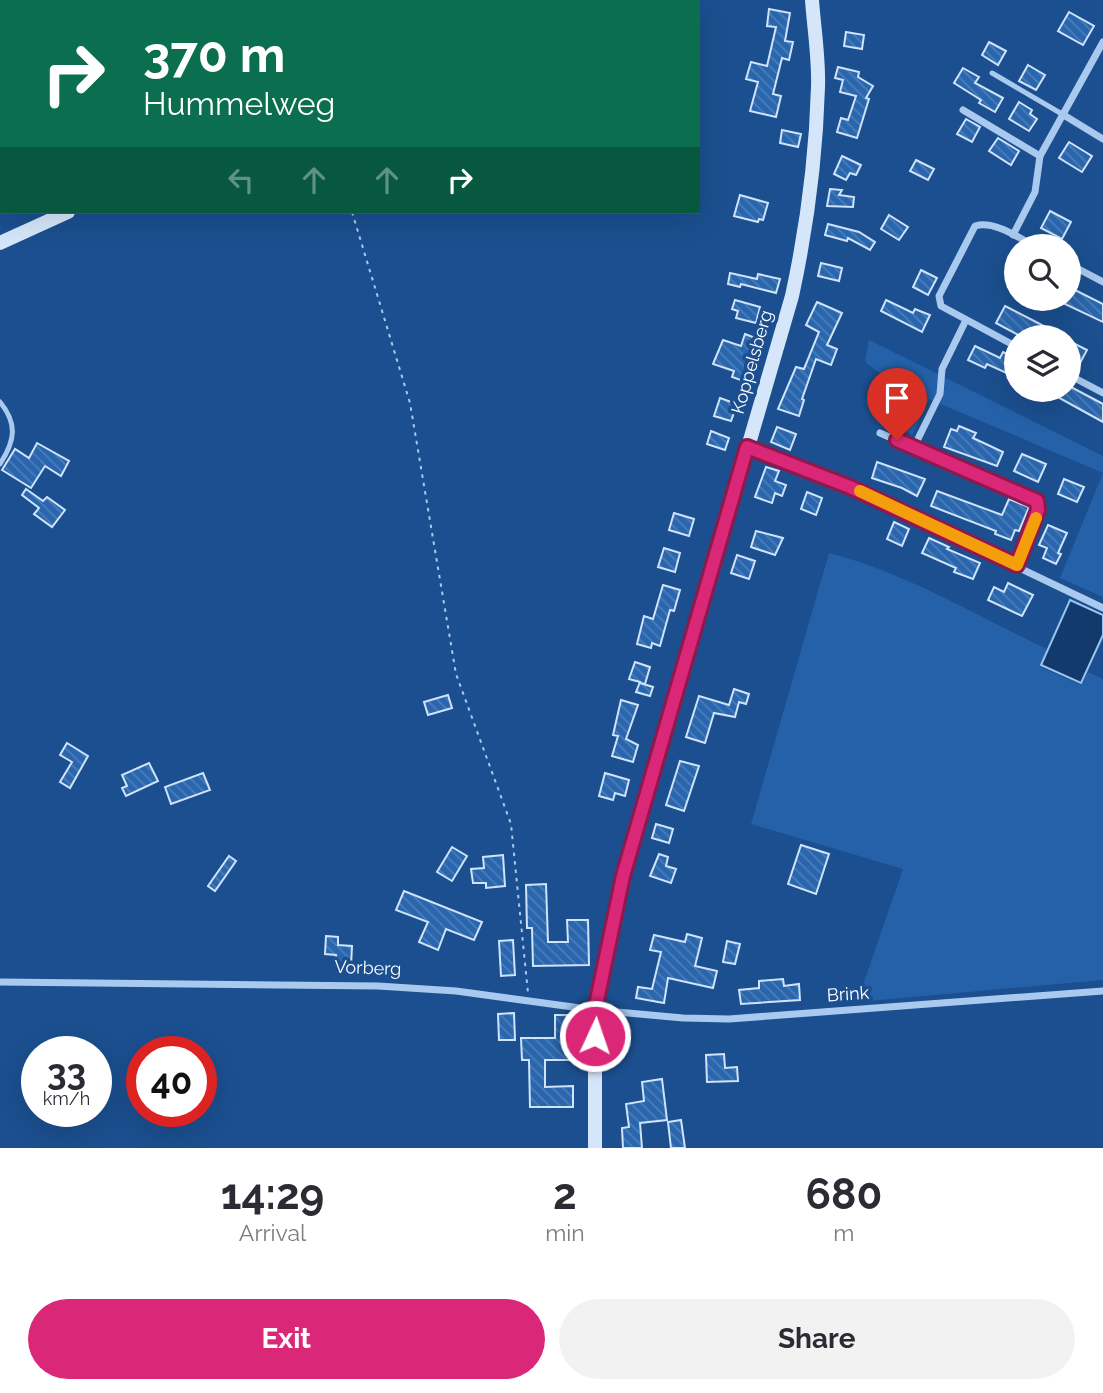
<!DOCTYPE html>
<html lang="en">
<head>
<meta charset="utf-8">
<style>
	:root { --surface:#fff; --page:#f2f2f3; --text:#2b2b33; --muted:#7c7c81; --accent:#db2777 }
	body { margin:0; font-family:Raleway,sans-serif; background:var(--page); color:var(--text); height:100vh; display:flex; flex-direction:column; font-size:26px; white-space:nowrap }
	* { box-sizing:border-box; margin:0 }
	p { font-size:23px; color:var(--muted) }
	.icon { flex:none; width:38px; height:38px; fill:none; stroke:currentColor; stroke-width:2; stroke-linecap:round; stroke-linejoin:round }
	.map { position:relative; height:1148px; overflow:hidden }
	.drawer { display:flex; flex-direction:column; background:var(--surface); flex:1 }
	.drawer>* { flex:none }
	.banner { position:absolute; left:0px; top:0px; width:700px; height:214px; box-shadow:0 7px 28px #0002; background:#0b6e4f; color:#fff; overflow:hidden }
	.controls { position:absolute; left:1004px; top:234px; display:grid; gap:14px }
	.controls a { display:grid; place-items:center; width:77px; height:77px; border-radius:50%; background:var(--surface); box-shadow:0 7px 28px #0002; font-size:35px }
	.speed { position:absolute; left:21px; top:1036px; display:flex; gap:14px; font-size:35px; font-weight:700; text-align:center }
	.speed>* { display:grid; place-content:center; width:91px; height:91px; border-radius:50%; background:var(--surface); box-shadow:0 7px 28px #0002; line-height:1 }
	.speed small { font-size:18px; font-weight:400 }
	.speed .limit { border:10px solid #d22; background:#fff; color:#111 }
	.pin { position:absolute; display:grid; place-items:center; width:60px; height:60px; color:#fff; margin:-72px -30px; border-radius:50% 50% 50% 0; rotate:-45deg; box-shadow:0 0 7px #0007 }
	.pin .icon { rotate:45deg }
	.me { position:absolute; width:77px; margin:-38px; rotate:3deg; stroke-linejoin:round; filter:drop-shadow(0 0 5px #0008) }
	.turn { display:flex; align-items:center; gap:24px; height:147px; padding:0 28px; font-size:32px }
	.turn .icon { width:91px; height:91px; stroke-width:2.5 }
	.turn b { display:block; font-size:49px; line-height:60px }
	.lanes { display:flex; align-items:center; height:66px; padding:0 28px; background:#0003; justify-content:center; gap:35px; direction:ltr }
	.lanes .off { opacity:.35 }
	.eta { display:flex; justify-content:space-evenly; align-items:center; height:119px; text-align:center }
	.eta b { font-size:42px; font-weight:700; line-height:49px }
	.cta { display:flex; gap:14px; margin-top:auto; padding:14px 28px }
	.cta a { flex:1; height:80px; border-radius:42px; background:var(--accent); color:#fff; font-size:28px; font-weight:700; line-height:80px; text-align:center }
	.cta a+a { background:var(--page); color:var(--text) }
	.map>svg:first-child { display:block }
</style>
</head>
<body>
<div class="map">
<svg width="1103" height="1148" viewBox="0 0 1103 1148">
	<defs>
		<pattern id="building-back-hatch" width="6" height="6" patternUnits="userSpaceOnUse" patternTransform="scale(1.75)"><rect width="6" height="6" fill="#2a66ad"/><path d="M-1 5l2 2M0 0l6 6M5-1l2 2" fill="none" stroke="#4a7db9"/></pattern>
	</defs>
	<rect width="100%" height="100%" fill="#1b4f8f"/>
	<g fill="#2461a8">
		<path d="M869 340 1103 456V597L1060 578 1103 473 929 399 912 435 888 417 901 389 865 362Z"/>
		<path d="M829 553C907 573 975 615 1047 649L1040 667 1081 685 1088 672 1103 679V980L857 1002 903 869 751 824Z"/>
	</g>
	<path fill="#123a6d" stroke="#9cc4f0" stroke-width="2" d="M1070 600 1103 615V635L1081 683 1041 665Z"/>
	<g fill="url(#building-back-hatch)" stroke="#cfe3fa" stroke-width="2">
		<path d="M769 9 790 13 785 41 793 42 789 60 782 58 773 94 781 96 776 117 750 111 758 82 746 79 751 62 767 66 776 27 767 26Z"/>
		<path d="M1069 12 1094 26 1083 45 1058 31Z"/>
		<path d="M846 32 864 35 862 49 844 46Z"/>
		<path d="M989 42 1006 51 998 65 982 55Z"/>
		<path d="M1028 65 1045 75 1036 90 1019 81Z"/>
		<path d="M838 67 859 72 858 77 873 86 866 98 869 99 857 138 837 132 841 118 848 120 856 96 840 92 843 80 835 78Z"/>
		<path d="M963 68 979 77 975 83 1003 98 995 112 979 103 981 100 954 83Z"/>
		<path d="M1019 102 1032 110 1030 114 1037 119 1029 131 1009 119Z"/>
		<path d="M966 119 980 127 972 142 957 134Z"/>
		<path d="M782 130 801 134 798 147 780 143Z"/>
		<path d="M998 138 1019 151 1011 165 989 151Z"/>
		<path d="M1069 142 1092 156 1082 172 1059 158Z"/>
		<path d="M842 156 861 165 856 175 850 173 846 180 834 174Z"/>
		<path d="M916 160 934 169 928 180 910 171Z"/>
		<path d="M830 189 842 190 839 195 854 197 853 207 827 206Z"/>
		<path d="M740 195 768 203 763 220 759 219 758 222 734 216Z"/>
		<path d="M1050 211 1071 222 1062 239 1041 228Z"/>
		<path d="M889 215 908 227 899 240 881 229Z"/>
		<path d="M828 224 859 232 875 242 870 250 848 238 847 241 825 235Z"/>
		<path d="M821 263 842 268 839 281 818 276Z"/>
		<path d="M921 270 937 278 928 295 913 287Z"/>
		<path d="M730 273 757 279 758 274 780 279 776 293 741 284 740 287 728 284Z"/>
		<path d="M1073 289 1103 304V322L1065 304Z"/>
		<path d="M735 300 760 307 756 323 736 318 738 311 732 309Z"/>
		<path d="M886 300 913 313 915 309 930 315 922 332 881 311Z"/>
		<path d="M817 302 842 313 827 345 837 349 831 365 816 359 802 399 804 400 799 416 778 409 796 367 804 369 819 332 806 325Z"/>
		<path d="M1005 306 1038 323 1065 338H1024L996 323Z"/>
		<path d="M745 334 758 339 748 368 750 369 746 382 732 377 734 371 713 364 723 340 741 346Z"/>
		<path d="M1069 341 1087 350 1079 365 1069 360Z"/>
		<path d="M975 346 1000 358 1003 352 1017 358V368L1013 376 987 364 985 368 968 360Z"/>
		<path d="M1069 386 1103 404V422L1045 390H1069Z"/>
		<path d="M720 398 737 404 731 421 714 416Z"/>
		<path d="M959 426 976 433 973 438 1003 452 997 466 944 447 951 429 957 431Z"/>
		<path d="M777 427 796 434 790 450 771 442Z"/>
		<path d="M711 431 729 438 725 450 707 444Z"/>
		<path d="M37 443 69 461 61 476 45 466 31 488 2 470 15 449 29 458Z"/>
		<path d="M1022 454 1046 464 1038 482 1014 471Z"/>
		<path d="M877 462 925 479 917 496 902 488 872 478Z"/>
		<path d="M766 467 779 471 775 481 786 485 782 496 775 493 772 503 755 497Z"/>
		<path d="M1064 479 1084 487 1077 502 1058 494Z"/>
		<path d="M26 489 43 501 47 497 65 510 52 527 34 514 39 508 22 495Z"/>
		<path d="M937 491 1002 515 1009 499 1029 507 1019 531 1015 530 1011 540 995 534 996 531 931 506Z"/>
		<path d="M807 492 822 498 816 515 801 509Z"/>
		<path d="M674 513 694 519 689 536 669 530Z"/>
		<path d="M894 522 909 529 902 546 887 539Z"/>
		<path d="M1048 525 1067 533 1058 553 1061 554 1056 564 1043 558 1047 548 1039 545Z"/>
		<path d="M756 531 783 538 775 555 751 547Z"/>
		<path d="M929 538 949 547 947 549 980 563 973 579 954 572 956 568 922 553Z"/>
		<path d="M664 548 680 553 675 572 658 567Z"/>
		<path d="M737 555 755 561 749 579 731 573Z"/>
		<path d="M1008 583 1033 595 1022 616 988 600 994 587 1004 592Z"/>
		<path d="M663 585 680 590 674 611 670 610 660 646 652 643 651 648 637 644 644 616 653 619Z"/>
		<path d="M635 662 650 667 645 684 640 683 653 687 650 696 636 692 640 682 629 679Z"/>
		<path d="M734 689 749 694 746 704 739 702 735 717 714 713 705 743 686 737 699 696 729 705Z"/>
		<path d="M448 695 452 708 428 715 424 702Z"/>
		<path d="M621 700 638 705 626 739 638 745 633 762 612 756 618 736 613 735Z"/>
		<path d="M67 743 88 756 70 788 60 782 72 762 60 755Z"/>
		<path d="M680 761 699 766 684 811 666 805Z"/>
		<path d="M149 763 158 781 126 796 122 788 127 786 122 775Z"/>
		<path d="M203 773 210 790 171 804 165 787Z"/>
		<path d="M605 773 629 780 625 796 615 793 613 800 599 796Z"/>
		<path d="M656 824 673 829 669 843 652 838Z"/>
		<path d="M801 845 829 854 816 894 788 884Z"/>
		<path d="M452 847 467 856 452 881 437 872Z"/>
		<path d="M659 854 668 857 666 866 676 869 671 883 650 876Z"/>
		<path d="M503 855 505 886 486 888V883H473L471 869 484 868 483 857Z"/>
		<path d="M229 856 236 861 215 891 208 886Z"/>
		<path d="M546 884 548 942H568L567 920H588L589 965 533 966 532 928H527L526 885Z"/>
		<path d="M404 891 482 922 474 940 446 929 438 950 419 942 428 922 396 910Z"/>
		<path d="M687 934 702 938 695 966 717 971 713 988 668 978 664 1003 636 998 638 987 652 989 661 952 650 950 654 935 685 942Z"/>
		<path d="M326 936 338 937V945L352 946 351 966H335L336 955 325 954Z"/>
		<path d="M513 940 515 975 501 976 499 941Z"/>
		<path d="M727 941 740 944 735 964 723 962Z"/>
		<path d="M783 979 784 986 799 984 800 1000 741 1004 739 990 759 988V981Z"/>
		<path d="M514 1013 515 1040H499L498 1014Z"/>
		<path d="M555 1015H577L575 1060H545V1087L573 1086V1107H530L529 1060H522L521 1038H555Z"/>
		<path d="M724 1054 725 1068 737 1067 738 1081 707 1082 706 1055Z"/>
		<path d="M662 1079 667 1120 640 1123 642 1148H623L622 1128 629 1127 626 1104 644 1101 642 1082Z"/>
		<path d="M681 1120 685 1148H671L668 1122Z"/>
	</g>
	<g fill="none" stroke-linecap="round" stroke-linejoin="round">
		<path stroke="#a9c9ee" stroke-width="2" stroke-dasharray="3.5 5" stroke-linecap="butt" d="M352 212 410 403 456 674 511 824 528 993"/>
		<g stroke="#a9c9ee" stroke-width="5">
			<path d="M992 73 1062 114"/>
			<path d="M0 402C18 424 15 441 0 464"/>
		</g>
		<g stroke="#a9c9ee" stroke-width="7">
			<path d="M312 0V2"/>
			<path d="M963 110 1040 156"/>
			<path d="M1062 114 1103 139"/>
			<path d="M1013 235 1035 192 1040 156 1103 42"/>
			<path d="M1069 264 1103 282"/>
			<path d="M1017 347 941 306 939 296 975 226C994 220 1019 238 1036 247"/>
			<path d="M1069 375 1103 393"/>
			<path d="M880 433 1037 501 1038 510 1017 565"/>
			<path d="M747 447 850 487 1103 608"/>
			<path d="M914 447 940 394 942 369 966 320"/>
			<path d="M0 982 378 986 456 991 595 1010 683 1018 729 1019 1103 991"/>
		</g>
		<g stroke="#d6e6fa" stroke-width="14">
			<path d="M538 2 542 0"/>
			<path d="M0 243 68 212"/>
			<path d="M595 1148V1010L623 876 792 296C807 227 816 157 818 87 819 58 814 28 812 0"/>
		</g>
	</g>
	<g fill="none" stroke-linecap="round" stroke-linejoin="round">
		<g stroke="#8e194d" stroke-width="18">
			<path id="route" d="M595 1036V1010L623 876 747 447 850 487 1017 565 1038 510 1037 501 897 440"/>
		</g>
		<use href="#route" stroke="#db2777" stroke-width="12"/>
		<path stroke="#f59e0b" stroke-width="12" d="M860 491 1017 565 1036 518"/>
	</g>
	<g text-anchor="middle" stroke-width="7" stroke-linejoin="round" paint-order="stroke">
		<g font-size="18" fill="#fff" stroke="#1b4f8f">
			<text transform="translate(752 362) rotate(-74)" y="6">Koppelsberg</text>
			<text transform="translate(368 968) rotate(2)" y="6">Vorberg</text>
			<text transform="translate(848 994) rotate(-4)" y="6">Brink</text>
		</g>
	</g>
</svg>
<div class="controls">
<a><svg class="icon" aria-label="search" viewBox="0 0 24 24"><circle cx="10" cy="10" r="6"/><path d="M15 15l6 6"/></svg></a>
<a><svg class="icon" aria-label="layers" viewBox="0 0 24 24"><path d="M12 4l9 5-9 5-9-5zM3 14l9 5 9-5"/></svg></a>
</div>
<div class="speed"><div>33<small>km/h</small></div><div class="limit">40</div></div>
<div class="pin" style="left:897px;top:440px;background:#d93025"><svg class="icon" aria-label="arrive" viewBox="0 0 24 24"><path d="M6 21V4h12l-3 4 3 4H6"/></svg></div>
<svg class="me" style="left:595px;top:1036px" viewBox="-20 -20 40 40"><circle r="17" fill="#db2777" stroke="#fff" stroke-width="3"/><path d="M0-11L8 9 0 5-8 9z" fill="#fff"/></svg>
<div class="banner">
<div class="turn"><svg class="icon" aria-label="right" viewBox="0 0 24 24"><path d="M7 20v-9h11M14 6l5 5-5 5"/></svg><div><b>370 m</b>Hummelweg</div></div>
<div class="lanes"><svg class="icon off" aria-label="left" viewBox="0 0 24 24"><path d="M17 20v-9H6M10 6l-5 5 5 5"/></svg><svg class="icon off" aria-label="ahead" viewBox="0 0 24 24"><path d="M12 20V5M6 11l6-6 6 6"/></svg><svg class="icon off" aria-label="ahead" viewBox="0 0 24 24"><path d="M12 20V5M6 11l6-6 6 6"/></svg><svg class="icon" aria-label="right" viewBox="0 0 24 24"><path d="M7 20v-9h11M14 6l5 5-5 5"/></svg></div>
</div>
</div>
<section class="drawer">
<div class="eta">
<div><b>14:29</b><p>Arrival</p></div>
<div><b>2</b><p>min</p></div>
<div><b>680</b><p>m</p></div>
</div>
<div class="cta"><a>Exit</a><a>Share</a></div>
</section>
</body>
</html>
